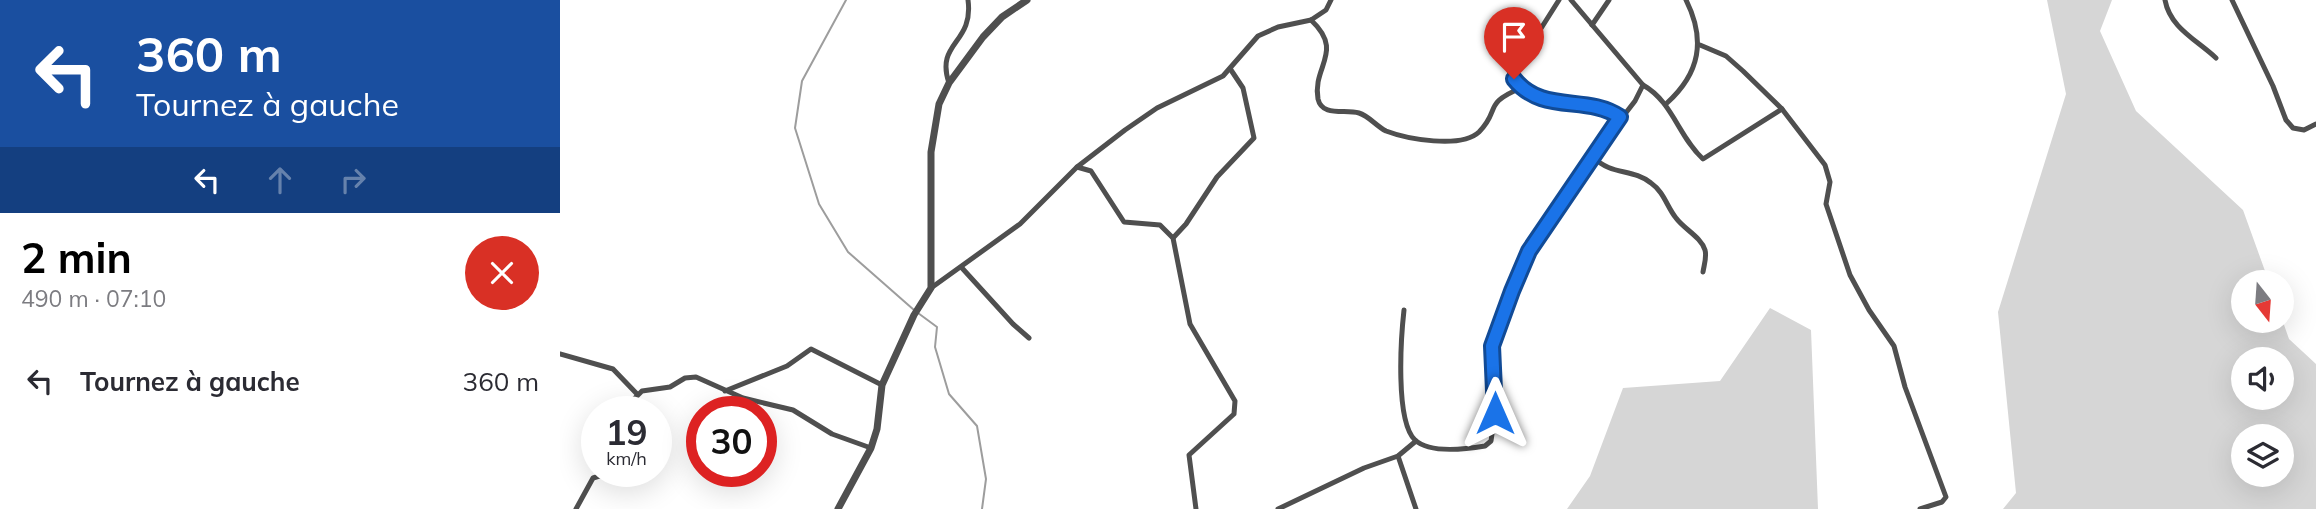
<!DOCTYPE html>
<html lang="fr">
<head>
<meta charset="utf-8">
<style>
	:root { --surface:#fff; --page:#f2f2f3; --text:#2b2b33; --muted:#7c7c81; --accent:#000 }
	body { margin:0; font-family:Mulish,sans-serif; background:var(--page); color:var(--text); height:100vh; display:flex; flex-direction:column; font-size:26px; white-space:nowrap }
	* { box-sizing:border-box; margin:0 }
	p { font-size:23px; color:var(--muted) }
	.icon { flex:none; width:38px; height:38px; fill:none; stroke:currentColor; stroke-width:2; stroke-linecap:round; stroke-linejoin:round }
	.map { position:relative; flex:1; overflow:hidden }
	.details { display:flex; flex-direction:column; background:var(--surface); width:560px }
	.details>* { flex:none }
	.banner { background:#1a4fa0; color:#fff; overflow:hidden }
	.needle { width:46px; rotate:163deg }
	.fabs { position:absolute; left:1671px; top:270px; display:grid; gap:14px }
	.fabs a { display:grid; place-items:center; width:63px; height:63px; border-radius:50%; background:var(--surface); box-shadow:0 7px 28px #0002; font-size:35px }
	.speed { position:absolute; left:21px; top:396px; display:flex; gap:14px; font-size:35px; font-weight:700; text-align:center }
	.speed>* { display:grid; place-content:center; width:91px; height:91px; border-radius:50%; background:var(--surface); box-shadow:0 7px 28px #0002; line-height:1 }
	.speed small { font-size:18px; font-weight:400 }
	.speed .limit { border:10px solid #d22; background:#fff; color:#111 }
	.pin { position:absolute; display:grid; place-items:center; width:60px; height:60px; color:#fff; margin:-72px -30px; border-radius:50% 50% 50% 0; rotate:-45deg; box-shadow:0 0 7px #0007 }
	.pin .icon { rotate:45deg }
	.me { position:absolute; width:77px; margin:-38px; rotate:0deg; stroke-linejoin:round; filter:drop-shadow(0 0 5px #0008) }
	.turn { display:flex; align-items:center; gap:24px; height:147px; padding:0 21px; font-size:32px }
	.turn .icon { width:91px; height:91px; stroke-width:2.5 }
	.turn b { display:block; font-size:49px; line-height:60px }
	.lanes { display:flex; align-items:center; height:66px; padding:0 21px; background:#0003; justify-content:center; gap:35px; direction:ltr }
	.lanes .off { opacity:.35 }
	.round { display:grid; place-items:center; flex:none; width:74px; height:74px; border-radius:37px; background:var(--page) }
	.head { display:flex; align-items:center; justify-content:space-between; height:119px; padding:0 21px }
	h1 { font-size:42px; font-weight:700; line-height:52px; color:var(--accent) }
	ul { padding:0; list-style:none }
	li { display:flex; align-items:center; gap:21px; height:98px; padding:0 21px }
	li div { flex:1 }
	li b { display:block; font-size:26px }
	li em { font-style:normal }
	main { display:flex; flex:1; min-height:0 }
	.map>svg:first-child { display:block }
</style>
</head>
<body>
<main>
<section class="details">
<div class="banner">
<div class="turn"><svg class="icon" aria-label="left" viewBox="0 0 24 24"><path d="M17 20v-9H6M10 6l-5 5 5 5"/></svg><div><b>360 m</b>Tournez à gauche</div></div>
<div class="lanes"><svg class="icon" aria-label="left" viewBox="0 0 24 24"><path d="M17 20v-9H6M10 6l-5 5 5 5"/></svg><svg class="icon off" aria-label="ahead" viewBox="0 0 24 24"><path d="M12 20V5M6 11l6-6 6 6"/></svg><svg class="icon off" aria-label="right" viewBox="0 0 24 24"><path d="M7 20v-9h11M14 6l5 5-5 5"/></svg></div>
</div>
<div class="head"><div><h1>2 min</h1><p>490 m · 07:10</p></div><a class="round" style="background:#d93025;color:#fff"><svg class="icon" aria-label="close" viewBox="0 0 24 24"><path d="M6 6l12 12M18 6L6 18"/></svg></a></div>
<ul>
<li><svg class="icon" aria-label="left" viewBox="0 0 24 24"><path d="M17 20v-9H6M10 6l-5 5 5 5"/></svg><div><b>Tournez à gauche</b></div><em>360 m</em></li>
</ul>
</section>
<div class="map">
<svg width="1756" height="509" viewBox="0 0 1756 509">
	<rect width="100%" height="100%" fill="#fff"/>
	<g fill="#d6d6d6" fill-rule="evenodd">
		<path d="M1487 0H1552L1540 31 1576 111 1683 210 1709 282H1684V320L1722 319 1729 339 1756 364V509H1443L1456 493 1438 312 1506 94ZM1684 359H1722V397H1684ZM1684 436H1722V474H1684Z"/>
		<path d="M1210 308 1251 330 1258 509H1007L1030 476 1063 388 1160 381Z"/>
	</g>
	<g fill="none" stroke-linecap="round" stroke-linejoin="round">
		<g stroke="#9d9d9d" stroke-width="2">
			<path d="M286 0 242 81 235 128 259 204 288 252 354 310"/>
			<path d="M358 313 377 327 375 347 389 394 417 426 426 479 422 509"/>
		</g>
		<g stroke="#4f4f4f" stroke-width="5">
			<path d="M999 0 980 30 947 58C949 111 1010 98 1041 106 1047 108 1054 113 1060 117"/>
			<path d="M1605 0C1610 28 1637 40 1656 58"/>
			<path d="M1672 0 1713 86 1726 120 1733 128 1744 130 1756 124"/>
			<path d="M751 20C785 52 752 66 758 99 762 117 785 109 799 113 809 116 816 126 826 131 847 139 901 149 919 132 941 110 922 104 961 88"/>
			<path d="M1032 25 1049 0"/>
			<path d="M1140 45 1166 56 1183 71 1222 109 1265 165 1270 182 1266 204 1290 275 1309 310 1334 346 1345 387 1386 497 1382 502 1360 509"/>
			<path d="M389 83C375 42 414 44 408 0"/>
			<path d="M1083 85C1113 102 1118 136 1143 159L1222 109"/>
			<path d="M1107 103C1140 73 1146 40 1126 0"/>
			<path d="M1033 157C1052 176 1072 168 1091 183 1104 192 1107 207 1116 218 1124 229 1141 237 1145 250 1147 257 1144 265 1143 272"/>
			<path d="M517 167 531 171 564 222 600 225 613 238 630 324 675 401 674 414 629 455 636 509"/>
			<path d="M613 238 626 224 657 177 694 138 683 88 671 70"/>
			<path d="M402 268 453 324 469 338"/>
			<path d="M371 288 460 224 517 167 565 130 597 108 663 76 698 36 718 27 751 20 766 10 771 0"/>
			<path d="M844 310C841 337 835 421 855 440 870 454 907 449 925 446L931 441 935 413 932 346 952 291 969 251 1017 176 1075 101 1083 85 1011 0"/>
			<path d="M0 354 53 369 77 394"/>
			<path d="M165 391 227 366 251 349 322 385"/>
			<path d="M73 411 74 399 82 391 110 387 125 378 136 377 183 398 233 410 272 434 311 448"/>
			<path d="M838 456 856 509"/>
			<path d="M16 509 33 478 56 471"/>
			<path d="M718 509 804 468 838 456 856 441"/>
		</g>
		<path stroke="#4f4f4f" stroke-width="7" d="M278 509 311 448 317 429 322 385 354 315 371 288V152L379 104 389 83 423 37 442 17 467 0"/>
	</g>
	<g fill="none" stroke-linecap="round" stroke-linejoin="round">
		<g stroke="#114b97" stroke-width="18">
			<path id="route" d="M935 413 932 346 952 291 969 251 1060 117C1026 94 983 115 954 79"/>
		</g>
		<use href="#route" stroke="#1a73e8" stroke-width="12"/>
	</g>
</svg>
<div class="fabs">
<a><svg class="needle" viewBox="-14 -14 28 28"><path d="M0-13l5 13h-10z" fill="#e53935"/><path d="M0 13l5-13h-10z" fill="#7c7c81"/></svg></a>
<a><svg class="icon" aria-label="sound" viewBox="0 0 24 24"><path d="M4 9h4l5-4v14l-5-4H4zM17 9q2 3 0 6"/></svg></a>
<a><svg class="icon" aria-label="layers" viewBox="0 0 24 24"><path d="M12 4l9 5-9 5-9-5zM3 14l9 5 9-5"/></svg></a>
</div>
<div class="speed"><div>19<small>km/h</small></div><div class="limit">30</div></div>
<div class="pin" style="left:954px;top:79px;background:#d93025"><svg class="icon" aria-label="arrive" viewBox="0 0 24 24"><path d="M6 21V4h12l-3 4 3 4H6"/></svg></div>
<svg class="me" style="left:935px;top:413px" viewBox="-20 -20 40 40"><path d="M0-17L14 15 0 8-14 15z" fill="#1a73e8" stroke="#fff" stroke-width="4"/></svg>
</div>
</main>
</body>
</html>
